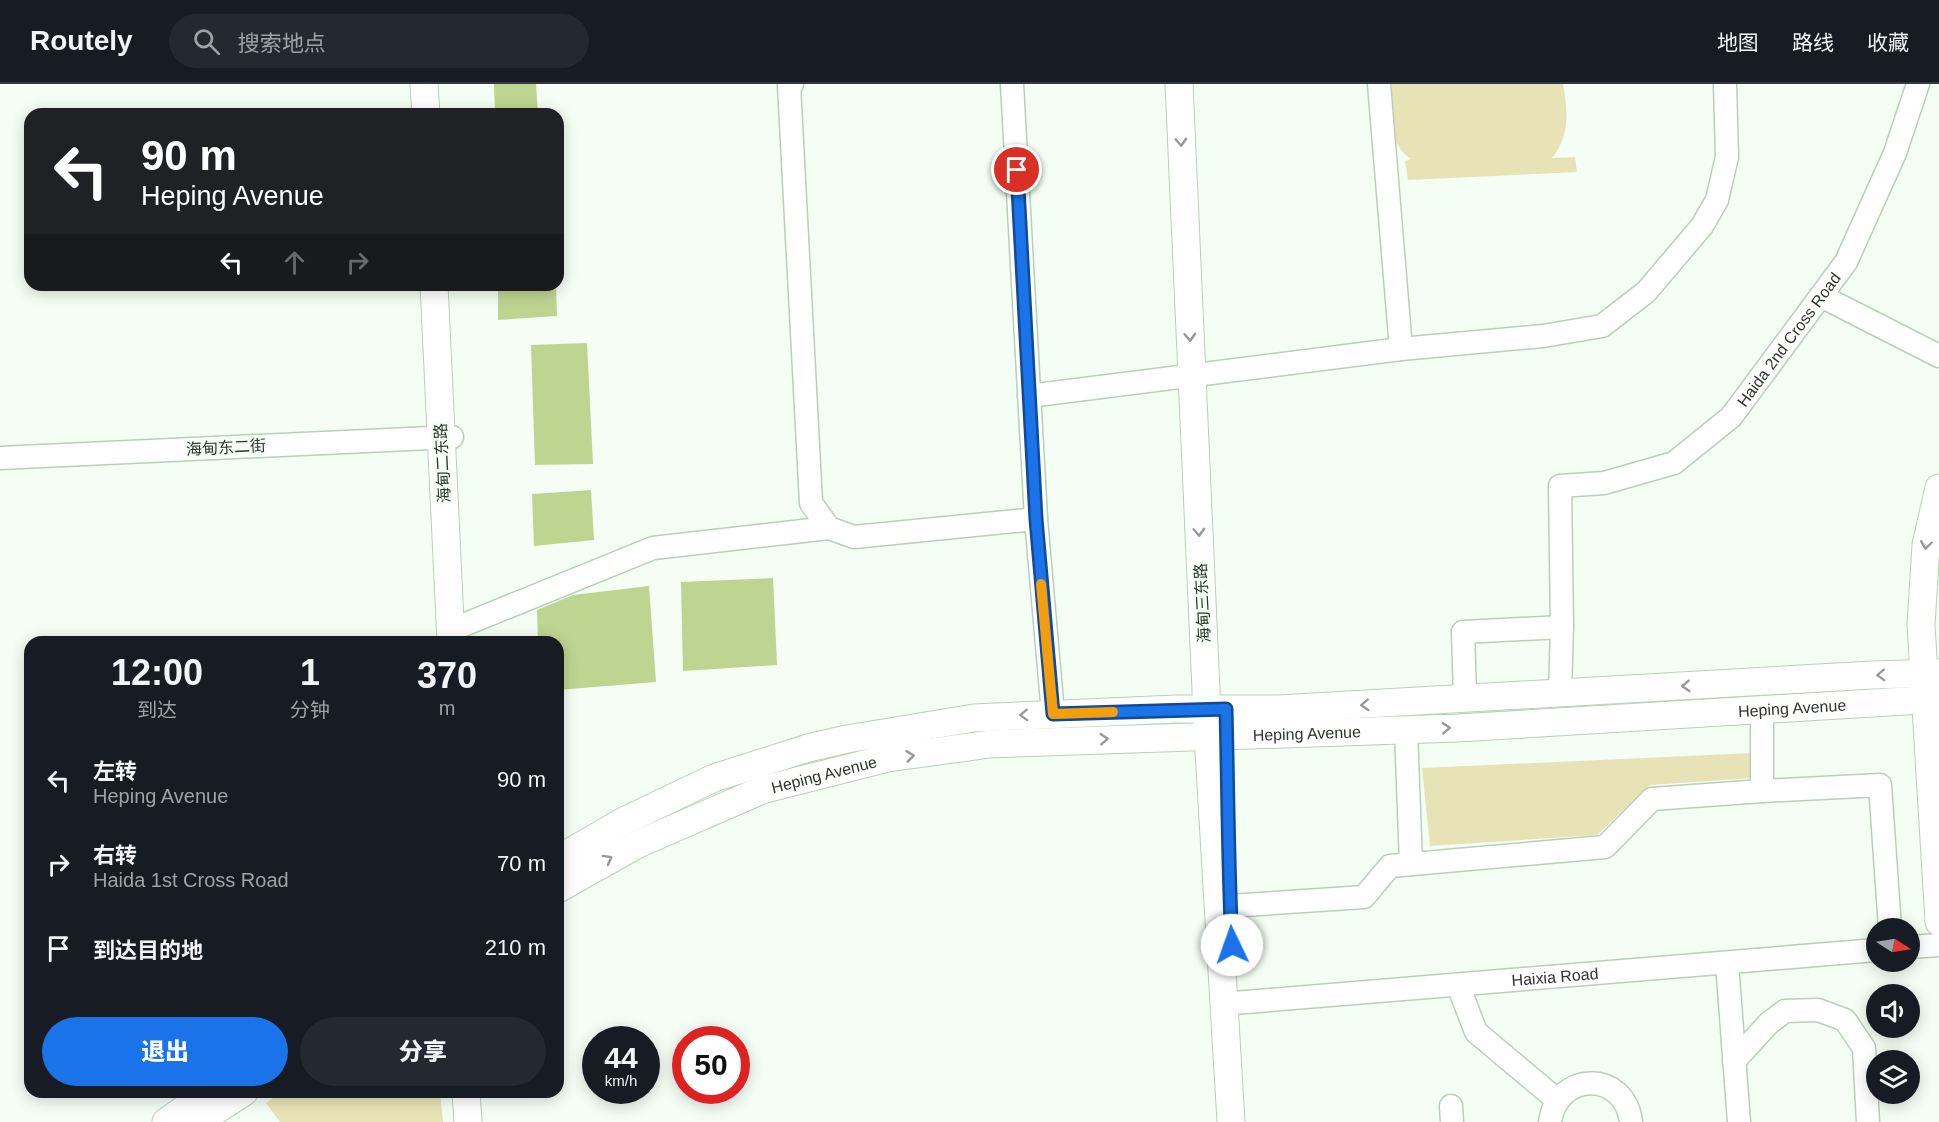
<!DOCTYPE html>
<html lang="zh">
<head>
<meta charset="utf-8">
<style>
	:root { --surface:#171b24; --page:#242831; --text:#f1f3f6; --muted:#9ea1a6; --line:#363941; --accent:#1a73e8 }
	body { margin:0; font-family:Arial,"Noto Sans SC",sans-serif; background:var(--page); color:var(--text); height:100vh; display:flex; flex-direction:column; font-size:22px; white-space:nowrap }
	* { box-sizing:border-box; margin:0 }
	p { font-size:20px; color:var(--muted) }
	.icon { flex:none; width:33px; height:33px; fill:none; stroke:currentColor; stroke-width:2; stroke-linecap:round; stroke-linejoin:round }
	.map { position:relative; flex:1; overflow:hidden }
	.sheet { position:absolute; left:24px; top:552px; width:540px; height:462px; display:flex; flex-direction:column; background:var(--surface); border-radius:18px; box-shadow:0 3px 15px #0003 }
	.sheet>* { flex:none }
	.hud { position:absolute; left:24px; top:24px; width:540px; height:183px; border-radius:18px; box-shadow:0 3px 15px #0003; background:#202124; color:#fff; overflow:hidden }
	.needle { width:39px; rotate:102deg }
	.fabs { position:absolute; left:1866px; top:834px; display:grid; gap:12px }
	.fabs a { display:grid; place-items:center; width:54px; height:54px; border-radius:50%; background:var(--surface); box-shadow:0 3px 15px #0003; font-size:30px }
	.speed { position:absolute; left:582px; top:942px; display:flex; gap:12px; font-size:30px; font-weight:700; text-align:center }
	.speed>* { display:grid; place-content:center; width:78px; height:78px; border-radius:50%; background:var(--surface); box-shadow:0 3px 15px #0003; line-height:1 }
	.speed small { font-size:15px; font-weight:400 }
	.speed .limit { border:9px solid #d22; background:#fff; color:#111 }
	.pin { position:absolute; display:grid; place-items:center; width:51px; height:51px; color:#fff; margin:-26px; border:3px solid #fff; border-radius:50%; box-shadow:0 2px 6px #0007 }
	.me { position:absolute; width:66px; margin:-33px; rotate:357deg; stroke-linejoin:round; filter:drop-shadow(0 0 4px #0008) }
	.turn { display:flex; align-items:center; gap:21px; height:126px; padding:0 18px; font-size:27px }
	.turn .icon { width:78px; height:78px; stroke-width:2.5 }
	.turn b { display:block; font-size:42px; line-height:51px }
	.lanes { display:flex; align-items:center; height:57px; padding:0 18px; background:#0003; justify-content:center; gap:30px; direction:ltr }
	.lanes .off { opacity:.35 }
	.eta { display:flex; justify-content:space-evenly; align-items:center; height:102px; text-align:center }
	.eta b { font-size:36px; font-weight:800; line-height:42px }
	.action { display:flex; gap:12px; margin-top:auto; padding:12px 18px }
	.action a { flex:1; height:69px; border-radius:36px; background:var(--accent); color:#fff; font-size:24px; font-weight:800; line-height:69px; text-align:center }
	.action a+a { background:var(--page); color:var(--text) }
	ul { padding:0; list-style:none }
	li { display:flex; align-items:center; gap:18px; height:84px; padding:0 18px }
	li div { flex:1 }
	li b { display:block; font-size:22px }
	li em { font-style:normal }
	header { display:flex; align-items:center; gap:36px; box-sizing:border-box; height:84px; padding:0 30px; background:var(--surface); border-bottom:2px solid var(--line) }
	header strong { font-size:28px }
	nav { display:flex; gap:33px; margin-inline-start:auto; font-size:21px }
	.search { width:420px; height:54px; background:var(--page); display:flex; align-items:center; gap:15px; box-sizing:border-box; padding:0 21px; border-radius:33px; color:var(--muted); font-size:22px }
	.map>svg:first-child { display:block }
</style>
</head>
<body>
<header>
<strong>Routely</strong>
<div class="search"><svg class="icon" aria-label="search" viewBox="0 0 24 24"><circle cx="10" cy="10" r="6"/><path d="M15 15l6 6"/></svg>搜索地点</div>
<nav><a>地图</a><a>路线</a><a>收藏</a></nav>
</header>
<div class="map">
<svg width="1939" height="1038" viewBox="0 0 1939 1038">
	<rect width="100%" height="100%" fill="#f4fef4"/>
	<g fill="#e7e3b6">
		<path d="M1392 0H1563C1568 27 1570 52 1552 74L1575 73 1577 88 1408 96 1405 77 1411 75C1389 62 1387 24 1392 0Z"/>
		<path d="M1753 669V694L1650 701 1597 751 1430 762 1422 684Z"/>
		<path d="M282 1008H440L443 1038H280L266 1019Z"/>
	</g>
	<g fill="#bed591">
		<path d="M494 0H536L538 30H495Z"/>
		<path d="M498 201H556L557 232 498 236Z"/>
		<path d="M587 259 593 380 535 381 531 261Z"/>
		<path d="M591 406 594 456 534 462 532 410Z"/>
		<path d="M773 494 777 581 683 587 681 498Z"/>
		<path d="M649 502 656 598 558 606V558H538L537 526 573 511Z"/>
	</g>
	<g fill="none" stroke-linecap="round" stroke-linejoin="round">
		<g stroke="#b8d0b7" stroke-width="25">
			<g id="minor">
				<path d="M792 0 789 1 811 419 829 444 854 453 1036 435"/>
				<path d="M1012 0 1036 435 1053 630"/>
				<path d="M1379 0 1401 265"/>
				<path d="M1821 212 1939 272"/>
				<path d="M1029 312 1401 265 1543 252 1602 242 1646 208 1702 142 1717 116 1727 73 1725 0"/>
				<path d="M0 374 452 353"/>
				<path d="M461 542 653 464 829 444"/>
				<path d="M1560 609 1562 543"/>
				<path id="s1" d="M1465 613 1463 548 1562 543 1560 402 1604 399 1674 379 1731 333 1846 178 1895 69 1918 0"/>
				<path d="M1762 625V707L1880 701 1890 844"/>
				<path d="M1406 646 1411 780"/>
				<path d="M1230 822 1364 813 1390 782 1605 763 1652 715 1762 707"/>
				<path d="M1910 863 1939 861"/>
				<path d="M1727 879 1739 1038"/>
				<path d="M1458 901 1476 948 1557 1016"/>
				<path id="s2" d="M1234 919 1876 866"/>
				<path d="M1734 977 1769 939 1785 927 1818 926 1845 936 1864 964 1868 1038"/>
				<path d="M1451 1022 1452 1038"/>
				<path d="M1550 1038C1557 987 1625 986 1631 1038"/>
			</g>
		</g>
		<g stroke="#b8d0b7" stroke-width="29">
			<g id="major">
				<path d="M424 0 426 30"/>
				<path d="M1179 0 1208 651 1231 1038"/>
				<path d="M434 201 451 558"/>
				<path d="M1939 404 1926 461 1921 541 1939 838"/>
				<path d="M558 775 624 737 714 694 808 664 847 655 974 634 1176 625H1279L1872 591 1939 589"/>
				<path id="s3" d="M558 805 638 760 762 706 888 674 990 660 1458 644 1939 615"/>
				<path d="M466 1008 468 1038"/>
				<path d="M166 1038 208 1008"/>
				<path d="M198 1038 244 1008"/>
			</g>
		</g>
		<use href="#minor" stroke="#fff" stroke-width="22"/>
		<use href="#major" stroke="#fff" stroke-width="27"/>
	</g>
	<defs><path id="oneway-chevron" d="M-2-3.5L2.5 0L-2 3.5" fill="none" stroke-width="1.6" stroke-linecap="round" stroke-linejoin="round" transform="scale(1.5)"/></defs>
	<g stroke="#969a96">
		<use href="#oneway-chevron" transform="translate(1181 58) rotate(87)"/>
		<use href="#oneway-chevron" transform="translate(1190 253) rotate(87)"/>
		<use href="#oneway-chevron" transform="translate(1199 448) rotate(87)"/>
		<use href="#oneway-chevron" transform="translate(1926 461) rotate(98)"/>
		<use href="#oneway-chevron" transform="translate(1881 591) rotate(178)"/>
		<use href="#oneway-chevron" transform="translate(1686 602) rotate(176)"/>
		<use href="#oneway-chevron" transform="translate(1365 621) rotate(177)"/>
		<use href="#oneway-chevron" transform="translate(1024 631) rotate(178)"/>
		<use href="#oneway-chevron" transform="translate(1446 644) rotate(-3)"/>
		<use href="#oneway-chevron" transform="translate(1104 655) rotate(-3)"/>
		<use href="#oneway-chevron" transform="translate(910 672) rotate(-7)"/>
		<use href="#oneway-chevron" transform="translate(608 775) rotate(-29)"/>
	</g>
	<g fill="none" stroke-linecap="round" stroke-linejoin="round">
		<g stroke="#114b97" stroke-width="15">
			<path id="route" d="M1017 86 1036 435 1053 630 1226 625C1228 704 1228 782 1232 861"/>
		</g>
		<use href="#route" stroke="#1a73e8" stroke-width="10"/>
		<path stroke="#f59e0b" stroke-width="10" d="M1041 500 1053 630 1113 628"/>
	</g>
	<g text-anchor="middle" stroke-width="6" stroke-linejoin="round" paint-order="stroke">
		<g font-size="16" fill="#2d362c" stroke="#f4fef4">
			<text dy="6" stroke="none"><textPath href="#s1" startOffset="592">Haida 2nd Cross Road</textPath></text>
			<text transform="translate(226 363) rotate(-3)" y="6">海甸东二街</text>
			<text transform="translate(442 379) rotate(-93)" y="6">海甸二东路</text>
			<text transform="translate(1202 519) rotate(-93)" y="6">海甸三东路</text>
			<text dy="6" stroke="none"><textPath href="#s3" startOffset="1263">Heping Avenue</textPath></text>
			<text dy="6" stroke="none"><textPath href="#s3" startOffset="777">Heping Avenue</textPath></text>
			<text dy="6" stroke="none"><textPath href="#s3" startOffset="291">Heping Avenue</textPath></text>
			<text dy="6" stroke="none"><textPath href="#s2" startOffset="322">Haixia Road</textPath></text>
		</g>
	</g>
</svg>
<div class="fabs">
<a><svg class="needle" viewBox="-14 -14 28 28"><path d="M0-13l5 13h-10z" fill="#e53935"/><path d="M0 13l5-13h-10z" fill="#9ea1a6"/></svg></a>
<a><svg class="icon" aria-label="sound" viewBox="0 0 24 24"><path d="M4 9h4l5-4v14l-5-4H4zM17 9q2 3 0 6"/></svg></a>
<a><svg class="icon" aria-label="layers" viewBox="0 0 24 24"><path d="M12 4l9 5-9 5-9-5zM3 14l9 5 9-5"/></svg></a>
</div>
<div class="speed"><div>44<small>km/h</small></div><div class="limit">50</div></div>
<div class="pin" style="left:1017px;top:86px;background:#d93025"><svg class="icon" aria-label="arrive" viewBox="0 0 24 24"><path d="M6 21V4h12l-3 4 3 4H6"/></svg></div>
<svg class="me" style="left:1232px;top:861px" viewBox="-20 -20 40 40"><circle r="19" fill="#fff"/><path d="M0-13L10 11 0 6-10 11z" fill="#1a73e8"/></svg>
<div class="hud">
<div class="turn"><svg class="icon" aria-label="left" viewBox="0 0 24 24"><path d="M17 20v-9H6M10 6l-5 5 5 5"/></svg><div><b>90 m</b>Heping Avenue</div></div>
<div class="lanes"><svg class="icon" aria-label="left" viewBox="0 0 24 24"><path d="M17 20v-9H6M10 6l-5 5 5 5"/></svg><svg class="icon off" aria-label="ahead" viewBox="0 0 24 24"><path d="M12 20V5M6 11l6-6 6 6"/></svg><svg class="icon off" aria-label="right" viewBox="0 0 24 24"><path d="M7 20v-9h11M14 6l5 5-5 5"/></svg></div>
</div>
<section class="sheet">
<div class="eta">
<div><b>12:00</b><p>到达</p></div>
<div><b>1</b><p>分钟</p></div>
<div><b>370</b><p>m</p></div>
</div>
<ul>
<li><svg class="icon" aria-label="left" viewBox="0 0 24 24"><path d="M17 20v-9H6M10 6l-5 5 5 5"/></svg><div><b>左转</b><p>Heping Avenue</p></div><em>90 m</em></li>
<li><svg class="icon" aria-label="right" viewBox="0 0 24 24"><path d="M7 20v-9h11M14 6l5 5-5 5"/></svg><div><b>右转</b><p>Haida 1st Cross Road</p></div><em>70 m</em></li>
<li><svg class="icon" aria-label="arrive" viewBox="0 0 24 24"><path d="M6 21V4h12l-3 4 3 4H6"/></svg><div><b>到达目的地</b></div><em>210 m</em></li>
</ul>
<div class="action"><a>退出</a><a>分享</a></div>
</section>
</div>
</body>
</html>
